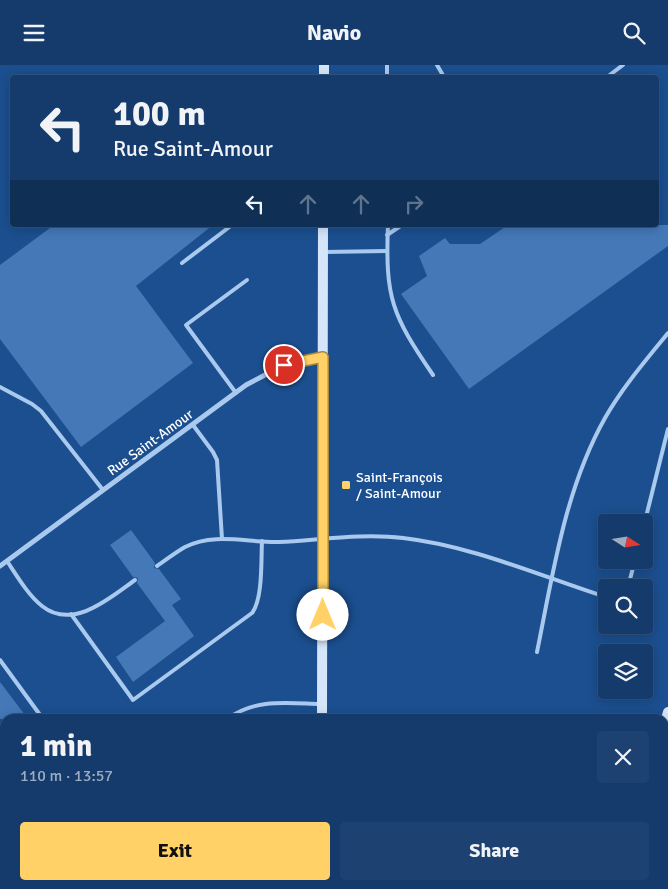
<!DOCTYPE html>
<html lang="en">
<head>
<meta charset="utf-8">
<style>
	:root { --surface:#143b6b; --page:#1d4271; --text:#f1f3f6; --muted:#9dadc1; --line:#33557e; --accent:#ffd166 }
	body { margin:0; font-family:Signika,sans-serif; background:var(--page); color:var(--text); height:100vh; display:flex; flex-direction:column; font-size:19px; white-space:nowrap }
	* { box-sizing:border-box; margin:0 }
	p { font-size:16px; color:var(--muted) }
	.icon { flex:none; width:28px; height:28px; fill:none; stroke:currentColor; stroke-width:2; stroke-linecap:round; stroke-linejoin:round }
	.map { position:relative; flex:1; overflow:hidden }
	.details { position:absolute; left:0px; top:649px; width:669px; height:176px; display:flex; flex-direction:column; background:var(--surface); border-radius:15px 15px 0 0; box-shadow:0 2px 12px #0003,0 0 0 1px var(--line) }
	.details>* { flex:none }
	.hud { position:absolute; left:10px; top:10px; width:649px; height:152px; border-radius:5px; box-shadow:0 2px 12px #0003,0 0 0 1px var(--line); background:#143b6b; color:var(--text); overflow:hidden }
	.needle { width:32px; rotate:102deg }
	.fabs { position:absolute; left:598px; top:449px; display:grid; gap:10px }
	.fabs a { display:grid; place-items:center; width:55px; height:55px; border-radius:5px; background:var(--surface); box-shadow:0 2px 12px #0003,0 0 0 1px var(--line); font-size:25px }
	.pin { position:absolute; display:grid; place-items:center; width:42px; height:42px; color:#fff; margin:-21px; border:2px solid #fff; border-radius:50%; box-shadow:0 1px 5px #0007 }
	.me { position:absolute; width:55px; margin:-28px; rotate:0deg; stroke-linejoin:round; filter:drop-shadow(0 0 4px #0008) }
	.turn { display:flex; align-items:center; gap:18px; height:105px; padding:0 20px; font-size:22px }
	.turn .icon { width:65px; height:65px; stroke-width:2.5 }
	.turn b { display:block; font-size:35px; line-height:42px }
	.lanes { display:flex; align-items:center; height:48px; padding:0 20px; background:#0003; justify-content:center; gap:25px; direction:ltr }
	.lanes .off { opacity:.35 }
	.round { display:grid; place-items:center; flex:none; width:52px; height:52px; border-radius:5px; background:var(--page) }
	.head { display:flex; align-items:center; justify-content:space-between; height:85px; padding:0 20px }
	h1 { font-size:30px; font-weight:700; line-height:38px }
	.button { display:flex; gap:10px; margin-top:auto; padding:10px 20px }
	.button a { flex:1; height:58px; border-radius:5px; background:var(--accent); color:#111; font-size:20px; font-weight:700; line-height:58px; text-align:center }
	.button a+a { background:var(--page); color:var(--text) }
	header { display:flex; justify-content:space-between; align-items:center; height:65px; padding:0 20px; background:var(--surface); font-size:22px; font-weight:700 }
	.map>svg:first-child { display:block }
</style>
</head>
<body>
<header><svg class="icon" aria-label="menu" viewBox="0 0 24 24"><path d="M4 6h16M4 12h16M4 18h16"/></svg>Navio<svg class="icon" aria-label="search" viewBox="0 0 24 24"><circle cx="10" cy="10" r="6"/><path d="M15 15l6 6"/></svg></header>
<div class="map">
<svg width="668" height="824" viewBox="0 0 668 824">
	<rect width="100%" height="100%" fill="#1b4f8f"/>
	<g fill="#4478b7">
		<path d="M54 160H213L136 221 193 298 81 382 0 274V200Z"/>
		<path d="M508 160H668V181L469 324 401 229 427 211 419 191 445 173 450 179H480Z"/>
		<path d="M131 465 155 498 154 503 159 504 181 534 172 540 194 571 133 617 116 592 165 556 137 518 138 513 133 512 110 480Z"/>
		<path d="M0 617 28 654H0Z"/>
	</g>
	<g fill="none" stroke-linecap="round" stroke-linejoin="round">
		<g stroke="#a9c9ee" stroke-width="4">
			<path d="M387 0V12"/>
			<path d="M437 0 444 12"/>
			<path d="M607 12 623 0"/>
			<path d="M388 160C385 233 392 250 433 310"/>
			<path d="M387 170 402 160"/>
			<path d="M324 187 387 186"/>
			<path d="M182 198 232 160"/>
			<path d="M0 322 32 339 41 346 103 425"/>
			<path d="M236 328 186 260 247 215"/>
			<path d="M193 360 213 387 217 395 222 474"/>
			<path d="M644 460 668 364"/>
			<path d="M7 496C17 511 28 530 42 541 73 566 111 532 135 515"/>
			<path d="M157 501C166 495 176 487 185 482 215 467 248 478 279 477 320 475 362 468 403 473 473 481 540 511 606 532"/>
			<path d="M628 522 635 495"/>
			<path d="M71 549 133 635 252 548C263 534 261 495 262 476"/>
			<path d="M537 587C553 508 565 424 605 353 622 323 646 295 668 268"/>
			<path d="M0 595 43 654"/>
			<path d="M227 654C256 633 287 638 320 639"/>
			<path d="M0 709 5 706"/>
			<path d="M0 820 5 816"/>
			<path d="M372 820 375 824"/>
			<path d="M165 824 166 820"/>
		</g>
		<path stroke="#a9c9ee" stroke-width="5" d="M0 501 246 320 284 300 323 292"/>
		<g stroke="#d6e6fa" stroke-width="10">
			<path d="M324 12V0"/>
			<path d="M322 654 323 160"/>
			<path d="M664 661 668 647"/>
			<path d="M312 824 313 820"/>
			<path d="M615 824 616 820"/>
		</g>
	</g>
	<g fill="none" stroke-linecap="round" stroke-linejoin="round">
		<g stroke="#a68842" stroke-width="12">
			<path id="route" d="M284 300 323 292V550"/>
		</g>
		<use href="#route" stroke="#ffd166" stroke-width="9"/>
	</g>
	<rect fill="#ffd166" stroke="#1b4f8f" stroke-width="2" x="341" y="415" width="10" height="10" rx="2.5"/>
	<g text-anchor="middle" stroke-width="4" stroke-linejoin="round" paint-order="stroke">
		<g font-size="14" fill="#fff" stroke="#1b4f8f">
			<text transform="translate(150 377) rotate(-36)" y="5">Rue Saint-Amour</text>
		</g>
		<g font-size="14" fill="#fff" stroke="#1b4f8f" text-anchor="start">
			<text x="356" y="417">Saint-François<tspan x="356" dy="16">/ Saint-Amour</tspan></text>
		</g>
	</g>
</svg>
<div class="fabs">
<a><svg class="needle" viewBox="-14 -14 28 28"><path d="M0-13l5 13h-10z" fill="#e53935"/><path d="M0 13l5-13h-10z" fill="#9dadc1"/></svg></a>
<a><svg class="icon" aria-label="search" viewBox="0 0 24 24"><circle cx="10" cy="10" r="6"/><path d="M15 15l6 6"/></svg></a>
<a><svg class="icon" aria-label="layers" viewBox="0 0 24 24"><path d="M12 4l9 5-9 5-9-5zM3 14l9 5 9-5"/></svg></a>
</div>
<div class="pin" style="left:284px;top:300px;background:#d93025"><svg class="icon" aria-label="arrive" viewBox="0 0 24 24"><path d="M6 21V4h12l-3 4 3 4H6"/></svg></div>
<svg class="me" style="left:323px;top:550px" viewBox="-20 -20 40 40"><circle r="19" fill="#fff"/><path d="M0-13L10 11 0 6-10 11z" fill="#ffd166"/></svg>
<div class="hud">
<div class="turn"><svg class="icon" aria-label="left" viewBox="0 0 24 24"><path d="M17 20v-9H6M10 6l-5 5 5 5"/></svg><div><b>100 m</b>Rue Saint-Amour</div></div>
<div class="lanes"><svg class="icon" aria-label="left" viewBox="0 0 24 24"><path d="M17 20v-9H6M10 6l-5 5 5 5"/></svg><svg class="icon off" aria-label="ahead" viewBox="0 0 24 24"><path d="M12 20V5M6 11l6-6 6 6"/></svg><svg class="icon off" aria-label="ahead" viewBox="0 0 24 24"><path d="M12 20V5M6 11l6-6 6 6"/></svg><svg class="icon off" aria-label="right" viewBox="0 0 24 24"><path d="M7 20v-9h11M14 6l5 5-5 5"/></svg></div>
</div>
<section class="details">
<div class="head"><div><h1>1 min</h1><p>110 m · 13:57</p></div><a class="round"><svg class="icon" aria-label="close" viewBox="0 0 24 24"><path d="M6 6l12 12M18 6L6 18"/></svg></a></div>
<div class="button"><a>Exit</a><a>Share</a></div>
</section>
</div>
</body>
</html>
